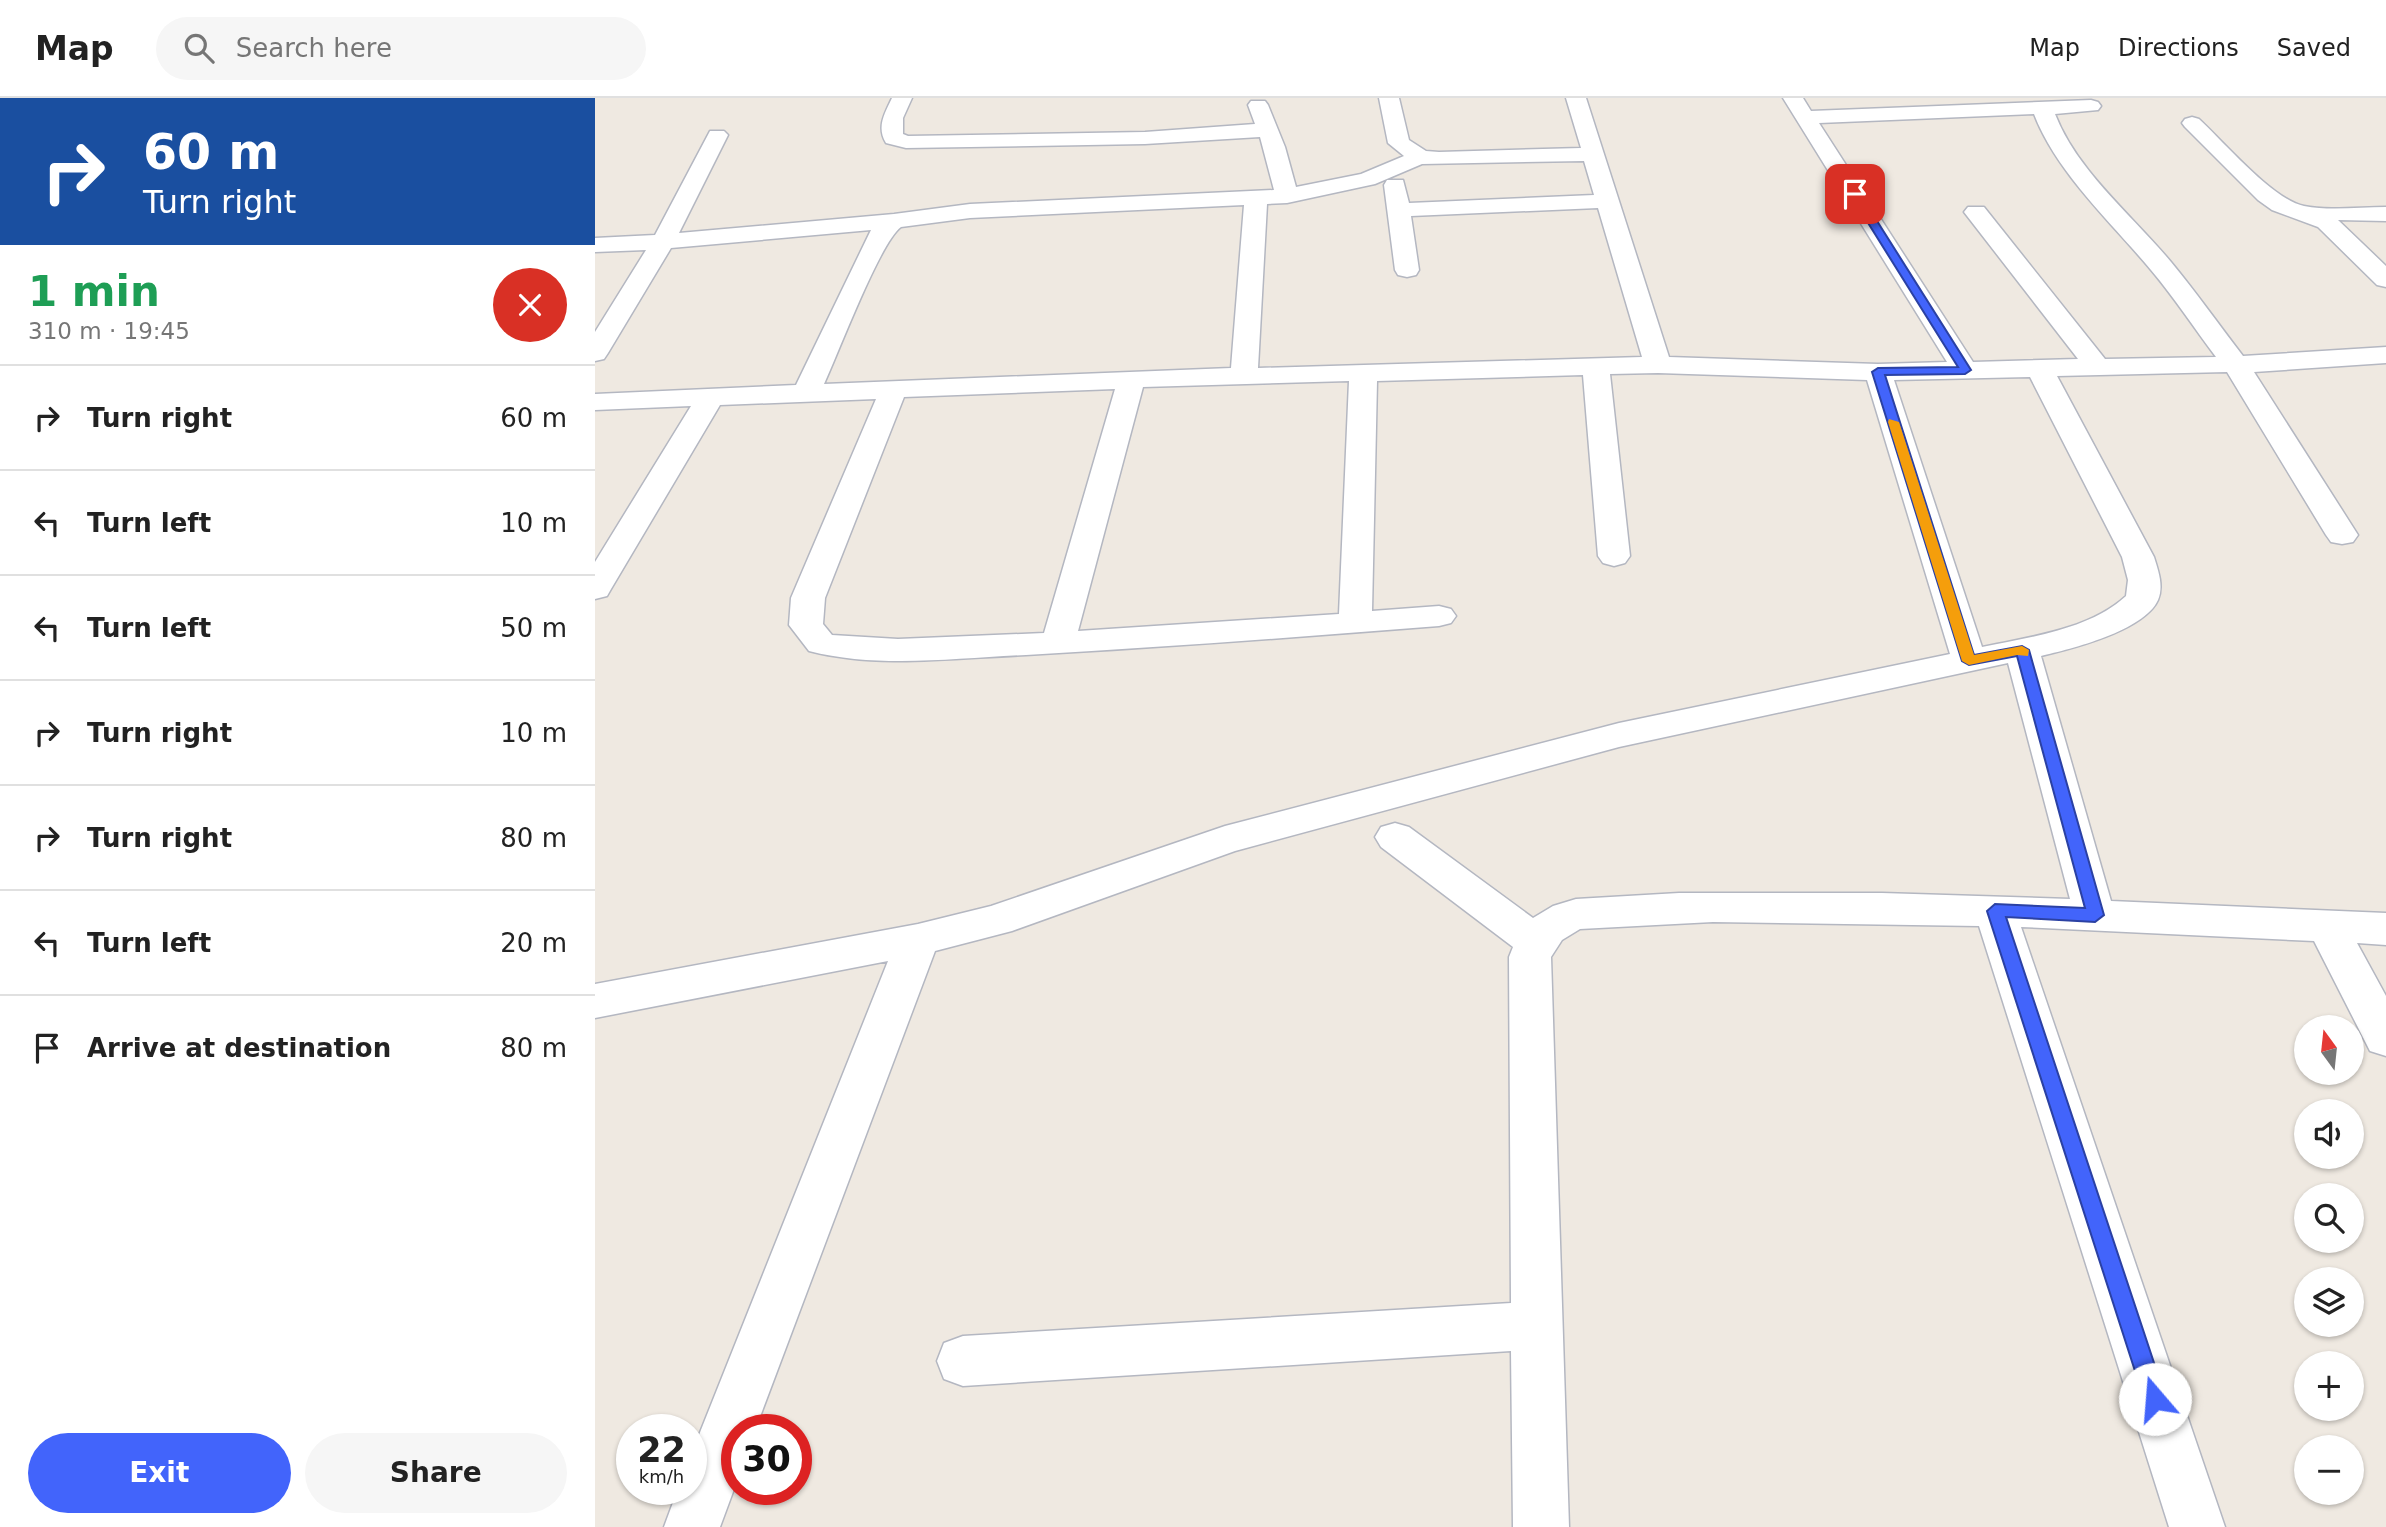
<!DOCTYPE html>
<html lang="en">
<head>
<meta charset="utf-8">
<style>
	:root { --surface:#fff; --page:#f6f6f6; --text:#222; --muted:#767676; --line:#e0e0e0; --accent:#4264fb }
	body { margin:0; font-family:"DejaVu Sans",sans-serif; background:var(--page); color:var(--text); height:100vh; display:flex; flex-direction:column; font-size:26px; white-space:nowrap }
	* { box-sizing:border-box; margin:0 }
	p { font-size:23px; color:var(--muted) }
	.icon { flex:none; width:38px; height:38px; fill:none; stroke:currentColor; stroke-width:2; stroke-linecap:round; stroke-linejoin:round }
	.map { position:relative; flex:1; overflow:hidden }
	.side { display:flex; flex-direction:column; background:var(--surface); width:595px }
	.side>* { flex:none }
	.hud { background:#1a4fa0; color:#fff; overflow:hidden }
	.needle { width:46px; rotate:345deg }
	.buttons { position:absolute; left:1699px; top:917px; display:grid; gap:14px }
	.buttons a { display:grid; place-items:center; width:70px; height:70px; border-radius:50%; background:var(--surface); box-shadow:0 2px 5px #0004; font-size:35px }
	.speed { position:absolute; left:21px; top:1316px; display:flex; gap:14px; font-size:35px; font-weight:700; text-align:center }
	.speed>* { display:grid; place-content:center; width:91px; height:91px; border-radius:50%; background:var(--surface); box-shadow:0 2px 5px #0004; line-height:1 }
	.speed small { font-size:18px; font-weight:400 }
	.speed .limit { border:10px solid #d22; background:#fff; color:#111 }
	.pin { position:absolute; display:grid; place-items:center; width:60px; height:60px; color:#fff; margin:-30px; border-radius:14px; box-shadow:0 4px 10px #0006 }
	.me { position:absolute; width:77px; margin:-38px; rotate:342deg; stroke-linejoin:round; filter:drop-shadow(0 0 5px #0008) }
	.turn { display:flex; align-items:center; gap:24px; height:147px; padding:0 28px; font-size:32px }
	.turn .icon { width:91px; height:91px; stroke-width:2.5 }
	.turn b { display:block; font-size:49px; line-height:60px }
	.round { display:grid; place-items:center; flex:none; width:74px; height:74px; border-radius:37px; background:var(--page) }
	.head { display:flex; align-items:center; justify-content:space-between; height:119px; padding:0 28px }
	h1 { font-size:42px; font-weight:600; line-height:52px; color:#1e9e55 }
	.action { display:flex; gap:14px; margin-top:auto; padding:14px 28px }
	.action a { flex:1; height:80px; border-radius:42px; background:var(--accent); color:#fff; font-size:28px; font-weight:600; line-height:80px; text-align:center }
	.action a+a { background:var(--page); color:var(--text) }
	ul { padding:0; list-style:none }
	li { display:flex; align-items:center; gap:21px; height:105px; padding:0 28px; border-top:2px solid var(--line) }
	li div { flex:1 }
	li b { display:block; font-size:26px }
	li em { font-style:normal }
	header { display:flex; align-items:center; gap:42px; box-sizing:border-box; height:98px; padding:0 35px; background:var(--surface); border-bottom:2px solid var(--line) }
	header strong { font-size:33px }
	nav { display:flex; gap:38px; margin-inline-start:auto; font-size:24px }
	.search { width:490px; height:63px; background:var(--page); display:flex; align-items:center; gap:18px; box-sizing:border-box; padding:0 24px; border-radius:38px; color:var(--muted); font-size:26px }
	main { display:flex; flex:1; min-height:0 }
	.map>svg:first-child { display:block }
</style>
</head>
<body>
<header>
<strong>Map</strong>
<div class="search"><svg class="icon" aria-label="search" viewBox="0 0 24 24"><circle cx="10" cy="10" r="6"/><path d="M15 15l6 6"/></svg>Search here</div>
<nav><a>Map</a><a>Directions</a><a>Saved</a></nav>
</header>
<main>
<section class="side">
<div class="hud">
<div class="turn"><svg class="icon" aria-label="right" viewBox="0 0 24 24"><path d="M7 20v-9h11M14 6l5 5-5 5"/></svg><div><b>60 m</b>Turn right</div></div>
</div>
<div class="head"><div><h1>1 min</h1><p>310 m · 19:45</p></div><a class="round" style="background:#d93025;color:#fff"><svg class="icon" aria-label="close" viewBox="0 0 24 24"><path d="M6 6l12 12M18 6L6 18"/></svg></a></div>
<ul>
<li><svg class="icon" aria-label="right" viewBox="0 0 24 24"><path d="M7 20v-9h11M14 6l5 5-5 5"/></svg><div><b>Turn right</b></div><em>60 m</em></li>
<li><svg class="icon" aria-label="left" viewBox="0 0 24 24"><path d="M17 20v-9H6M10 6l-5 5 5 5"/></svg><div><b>Turn left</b></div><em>10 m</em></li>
<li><svg class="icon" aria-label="left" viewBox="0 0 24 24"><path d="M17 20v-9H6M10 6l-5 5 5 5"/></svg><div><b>Turn left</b></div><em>50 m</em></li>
<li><svg class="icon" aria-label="right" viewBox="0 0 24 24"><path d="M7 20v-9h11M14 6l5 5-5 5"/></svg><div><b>Turn right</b></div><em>10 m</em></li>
<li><svg class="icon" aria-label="right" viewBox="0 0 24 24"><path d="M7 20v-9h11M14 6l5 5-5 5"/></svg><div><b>Turn right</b></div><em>80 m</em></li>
<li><svg class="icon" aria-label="left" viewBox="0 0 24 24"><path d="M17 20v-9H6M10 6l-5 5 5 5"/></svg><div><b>Turn left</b></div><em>20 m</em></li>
<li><svg class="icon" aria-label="arrive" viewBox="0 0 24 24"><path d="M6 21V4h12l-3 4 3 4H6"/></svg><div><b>Arrive at destination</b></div><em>80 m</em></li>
</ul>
<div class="action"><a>Exit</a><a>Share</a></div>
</section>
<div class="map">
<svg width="1791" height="1429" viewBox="0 0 1791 1429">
	<rect width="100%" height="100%" fill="#efe9e1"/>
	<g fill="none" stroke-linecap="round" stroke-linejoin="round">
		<g stroke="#b4b7c1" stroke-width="3">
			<g id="street">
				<path d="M297 0H317L308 20V36L313 38 550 34 660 26 653 7 656 3H670L673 7 690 49 701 89 766 76 809 58 793 45 784 0H804L814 42 831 53 844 54 986 50 971 0H991L1074 259 1283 266 1352 264 1188 0H1208L1216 13 1496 2 1503 4 1506 8 1503 12 1460 16C1482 73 1537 117 1576 164 1601 194 1624 227 1648 258L1791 249V265L1659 274 1763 437 1758 444 1747 446 1736 444 1731 437 1632 274 1462 278 1559 459C1563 472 1569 488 1563 502 1549 533 1476 551 1446 558L1516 803 1791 815V847L1762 845 1791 898V958L1775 953 1719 843 1426 829 1630 1429H1574L1384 828 1118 824 985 831 967 842 956 859 974 1429H918L916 1253 368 1288 349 1281 342 1263 349 1245 368 1238 916 1205 914 859 918 849 786 749 780 739 786 729 800 725 814 729 938 820 958 808 981 801 1084 795H1287L1475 801 1413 565 1024 649 640 753 417 833 340 853 160 1332H142V1383L125 1429H69L83 1391H96V1357L293 863 0 920V886L323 826 396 808 630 728 1024 625 1355 556 1272 282 1063 275 1015 276 1035 458 1030 465 1019 468 1008 465 1003 458 988 277 782 283 777 513 844 508 856 511 861 518 856 525 844 528C706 539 569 549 431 557 360 560 284 571 214 553L194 527 196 500 281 301 125 307 16 491 12 498 0 501V464L96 308 0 312V296L201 287 276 132 76 150 13 255 9 261 0 263V234L51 152 0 154V140L60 137 115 33H129L133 37 84 135 299 116 375 106 679 92 665 39 550 46 311 50 291 45C281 29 290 15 297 0ZM1439 16C1461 74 1517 125 1556 172 1579 199 1599 230 1621 259L1510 261 1389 109H1373L1369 114 1483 261 1378 264 1224 25ZM989 63 999 97 814 105 808 82H792L789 87 800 172 803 177 812 179 821 177 824 172 816 118 1003 110 1047 259 663 270 672 106 692 105 780 86 827 66ZM649 107 636 270 229 286C243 256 285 144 306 129L375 120ZM1435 279 1527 459 1533 482 1531 498C1494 532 1434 539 1387 549L1299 282ZM754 283 744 516 483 533 548 289ZM520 291 449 535 303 541 237 537 228 526 230 500 309 299Z"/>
				<path d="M1597 19 1604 21C1628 43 1678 102 1709 108 1734 113 1765 109 1791 109V123L1743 122 1791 168V189L1782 187 1723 129 1677 112 1663 102 1590 29 1587 25 1590 21Z"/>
			</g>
		</g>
		<use href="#street" fill="#fff" fill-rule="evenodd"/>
	</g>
	<path fill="#4264fb" stroke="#2b41a3" stroke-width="2" d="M1260 94 1265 96 1376 272 1370 276 1290 277 1379 557 1427 548 1434 552 1509 817 1500 824 1411 819 1571 1301 1568 1308 1560 1311 1552 1308 1549 1301 1392 813 1400 806 1490 810 1422 558 1374 567 1367 563 1277 274 1283 270 1363 269 1255 96Z"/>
	<path fill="#f59e0b" d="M1294 321 1304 324 1379 557 1427 548 1434 552 1433 558 1422 557 1374 567 1367 563 1293 324Z"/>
</svg>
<div class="buttons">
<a><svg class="needle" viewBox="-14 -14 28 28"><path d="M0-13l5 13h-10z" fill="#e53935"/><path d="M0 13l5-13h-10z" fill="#767676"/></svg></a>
<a><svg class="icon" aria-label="sound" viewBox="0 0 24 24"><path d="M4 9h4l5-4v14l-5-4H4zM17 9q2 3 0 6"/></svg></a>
<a><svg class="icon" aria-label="search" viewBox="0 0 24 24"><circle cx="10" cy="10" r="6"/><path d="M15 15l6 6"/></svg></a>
<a><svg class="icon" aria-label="layers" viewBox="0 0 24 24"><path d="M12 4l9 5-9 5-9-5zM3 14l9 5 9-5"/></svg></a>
<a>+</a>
<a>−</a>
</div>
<div class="speed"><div>22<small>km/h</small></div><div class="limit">30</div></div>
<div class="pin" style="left:1260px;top:96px;background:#d93025"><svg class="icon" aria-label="arrive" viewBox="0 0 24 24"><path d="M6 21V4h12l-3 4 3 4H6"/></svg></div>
<svg class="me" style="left:1560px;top:1301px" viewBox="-20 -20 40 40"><circle r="19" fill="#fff"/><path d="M0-13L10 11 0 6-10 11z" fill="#4264fb"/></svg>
</div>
</main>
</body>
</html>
